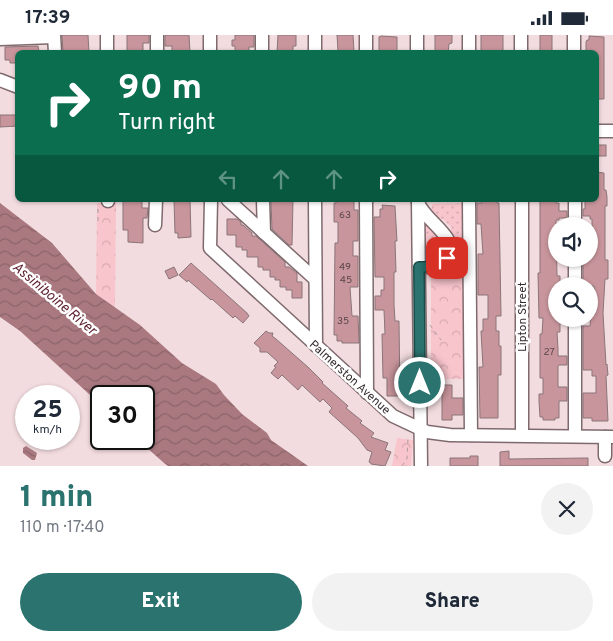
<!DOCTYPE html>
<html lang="en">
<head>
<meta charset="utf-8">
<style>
	:root { --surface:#fff; --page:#f2f2f3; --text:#1f2937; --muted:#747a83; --accent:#2a736e }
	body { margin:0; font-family:Overpass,sans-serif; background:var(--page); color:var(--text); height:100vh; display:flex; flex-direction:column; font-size:19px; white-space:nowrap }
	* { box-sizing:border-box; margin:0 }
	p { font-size:16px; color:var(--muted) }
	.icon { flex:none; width:28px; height:28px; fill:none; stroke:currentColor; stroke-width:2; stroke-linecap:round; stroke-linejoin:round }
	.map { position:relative; height:431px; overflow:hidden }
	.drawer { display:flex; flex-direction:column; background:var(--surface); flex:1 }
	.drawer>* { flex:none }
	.hud { position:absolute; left:15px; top:15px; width:584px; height:152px; border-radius:8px; box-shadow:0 1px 4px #0004; background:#0b6e4f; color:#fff; overflow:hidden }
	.tools { position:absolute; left:548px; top:182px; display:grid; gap:10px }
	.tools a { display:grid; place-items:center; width:50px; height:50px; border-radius:50%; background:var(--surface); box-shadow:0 1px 4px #0004; font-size:25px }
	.speed { position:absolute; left:15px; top:350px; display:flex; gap:10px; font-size:25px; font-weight:700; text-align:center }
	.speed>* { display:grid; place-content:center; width:65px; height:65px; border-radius:50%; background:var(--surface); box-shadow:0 1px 4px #0004; line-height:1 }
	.speed small { font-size:12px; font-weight:400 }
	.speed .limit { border:2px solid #111; border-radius:8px; background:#fff; color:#111 }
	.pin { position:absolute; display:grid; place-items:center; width:42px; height:42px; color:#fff; margin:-21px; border-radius:10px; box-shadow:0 2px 8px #0006 }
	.me { position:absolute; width:55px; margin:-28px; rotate:0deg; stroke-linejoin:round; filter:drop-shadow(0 0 4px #0008) }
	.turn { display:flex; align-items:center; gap:18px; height:105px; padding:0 20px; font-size:22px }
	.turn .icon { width:65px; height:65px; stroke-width:2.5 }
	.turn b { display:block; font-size:35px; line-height:42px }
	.lanes { display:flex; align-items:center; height:48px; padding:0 20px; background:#0003; justify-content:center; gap:25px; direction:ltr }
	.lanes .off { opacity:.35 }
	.round { display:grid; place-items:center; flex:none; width:52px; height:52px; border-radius:26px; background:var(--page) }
	.overview { display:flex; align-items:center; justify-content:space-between; height:85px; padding:0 20px }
	h1 { font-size:30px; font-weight:800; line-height:38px; color:var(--accent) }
	.cta { display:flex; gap:10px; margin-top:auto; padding:10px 20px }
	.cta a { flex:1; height:58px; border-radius:30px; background:var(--accent); color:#fff; font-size:20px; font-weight:800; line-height:58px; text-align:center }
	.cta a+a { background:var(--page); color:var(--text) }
	.status { display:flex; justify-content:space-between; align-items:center; height:35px; padding:0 25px; background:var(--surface); direction:ltr }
	.status svg { height:14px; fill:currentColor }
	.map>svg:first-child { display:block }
</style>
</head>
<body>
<div class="status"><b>17:39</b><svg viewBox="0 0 49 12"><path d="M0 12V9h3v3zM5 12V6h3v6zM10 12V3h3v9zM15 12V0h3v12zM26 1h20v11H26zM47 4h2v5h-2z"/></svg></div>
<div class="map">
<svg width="613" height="431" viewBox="0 0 613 431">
	<defs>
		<pattern id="grass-dots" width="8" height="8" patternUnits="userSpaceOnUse" patternTransform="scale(1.25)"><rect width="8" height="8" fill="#f9c5cc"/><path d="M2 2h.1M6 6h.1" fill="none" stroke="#d6aab0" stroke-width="1.8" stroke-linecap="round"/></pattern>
		<pattern id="forest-crowns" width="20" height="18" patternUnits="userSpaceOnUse" patternTransform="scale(1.25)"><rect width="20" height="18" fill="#f9c5cc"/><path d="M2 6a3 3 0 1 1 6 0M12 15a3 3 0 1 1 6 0" fill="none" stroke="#d6aab0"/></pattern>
		<pattern id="water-waves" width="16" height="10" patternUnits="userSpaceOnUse" patternTransform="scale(1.25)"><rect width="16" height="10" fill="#aa7980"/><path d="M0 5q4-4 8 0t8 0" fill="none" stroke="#8b6469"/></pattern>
	</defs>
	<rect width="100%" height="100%" fill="#f3dcdf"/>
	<g fill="url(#grass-dots)">
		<path d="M467 168V239L431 240V237L442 235 448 198 452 193 443 184H438L431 180 432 169Z"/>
		<path d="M426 189 436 198 446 214 441 225 428 226 424 221 423 190Z"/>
	</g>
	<g fill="url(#forest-crowns)">
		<path d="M97 168H116L115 272 96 259Z"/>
		<path d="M467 239 468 344H431V240Z"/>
		<path d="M397 403 413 405 411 431H392Z"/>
	</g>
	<g fill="url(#water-waves)">
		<path d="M0 168 52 208 96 259 140 290 182 328 216 349 224 360 242 379 267 398 271 405 308 431H168L164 428 137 404H144V361H101V370L20 296 0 282Z"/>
		<path d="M26 411 37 418 35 425H32L23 418V413Z"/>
	</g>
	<g fill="#c8959c" stroke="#8a7578">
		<path d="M62 0H88L89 18H63Z"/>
		<path d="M127 0H149V8H143V18H127Z"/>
		<path d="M165 0H189L190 17 172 18V11H165Z"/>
		<path d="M235 0H254V12H249V17H235V11H232V5H235Z"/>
		<path d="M278 0H296V11H293V17H277Z"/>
		<path d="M337 0H353L354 16H338Z"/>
		<path d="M435 0H452V8L449 9 448 18H435Z"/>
		<rect x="481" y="0" width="22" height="17"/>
		<rect x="540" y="0" width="12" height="18"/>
		<path d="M381 1 397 2V18H379V2Z"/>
		<path d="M589 1 604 2V64H596V18H586V7L587 5H589Z"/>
		<path d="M38 11 39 16 18 18V28H10V25H5V12Z"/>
		<path d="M0 80H18V91L0 92Z"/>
		<rect x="596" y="110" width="10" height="11"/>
		<path d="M596 137 604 138V155H606L607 162V171H605V225H608V244H605L603 278 606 330 607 329 608 340 606 341 608 386H592V383H583V358H596V341H592V335H583V291H590L592 266H594V251H583V224H589V216H592V184H590V181H583V174H585V165H596Z"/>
		<path d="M123 165H142V173H148L147 183H143V208L128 207V195H123Z"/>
		<path d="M174 165H190L191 202 178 203V198H175Z"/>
		<path d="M279 165H293L292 210H289L272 194 271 167Z"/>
		<path d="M336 165H354V175H358V206H353V221H358V252H350L352 281H358L359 308H342V306H337V300H334L335 208H338V187H334V168H336Z"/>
		<path d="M482 165H497V168H499L501 281H496V296H499V311H501V340H498V383H480L479 332H483L481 296H483V284H488V260H478V219H483L481 189H477V168H482Z"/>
		<path d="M555 165 556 168H559V176H567V183H559V185H556L557 241H560V251H556V284H560V297H557L558 314V321H567V330H559L558 331V352H567V366H559V383H555V385H543V382H540L539 366V359H543V343H540V299H542L543 283H539L538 238H540V166Z"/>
		<path d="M382 170 395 171 397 206H395L396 237H394V270L395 286H399L400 361H387V343H383L382 299H385L384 275H375V261H381V255H384V242H375L374 182H380V174H383Z"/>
		<path d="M227 184H237L241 187V190H243L252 198V201H256L285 227V232H289L297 238V247H302V263H292V255H286V252H280V245H275V242H270V235H263V232H258V222H247V215H242V212H236V200H227Z"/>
		<path d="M191 228 247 278 249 281 243 288 235 281 233 283 212 264 211 265 188 245 187 247 179 240Z"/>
		<path d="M174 232 178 240 169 244 165 236Z"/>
		<path d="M266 296 269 298H273L272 301 276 304 309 333 323 347 322 348 348 371 346 373 362 386 360 388 374 398 371 402 388 408 385 415 391 417 385 431 371 429V428L369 427 372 417 367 415 358 403 329 377 332 373 323 364 320 367 302 350 298 355 282 340 278 344 271 338 276 332 274 331 278 327 267 317H260V313L254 308Z"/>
		<path d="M442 350H452V363H463V380H452V385H442Z"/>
		<path d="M509 416V424L588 423V431H500V417Z"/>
		<path d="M470 421H478V431H450V423H470Z"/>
	</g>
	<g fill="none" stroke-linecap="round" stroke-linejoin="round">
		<g stroke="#7e6a6d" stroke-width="15">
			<g id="minor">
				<path d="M54 0 55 18"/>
				<path d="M107 0V18"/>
				<path d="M210 0V18"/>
				<path d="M366 0V18"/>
				<path d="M521 0V18"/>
				<path d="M574 0V18"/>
				<path d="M0 4 54 2"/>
				<path d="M157 18V0"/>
				<path d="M262 18V0"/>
				<path d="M315 18V0"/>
				<path d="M417 18V0"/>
				<path d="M469 18V0"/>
				<path d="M0 45 18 52"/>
				<path d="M596 96H613"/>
				<path d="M108 165V166"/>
				<path d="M211 165 210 213 393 381 427 397 450 400 613 402"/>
				<path d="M228 165 315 244"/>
				<path d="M263 165 264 198"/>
				<path d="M315 165 316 311"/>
				<path d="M366 165 367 358"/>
				<path d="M418 165 421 431"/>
				<path d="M469 165 471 400"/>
				<path d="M522 165V400"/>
				<path d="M575 165V191"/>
				<path d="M418 167C424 186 461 203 448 223 441 233 429 232 419 232"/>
				<path d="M155 190 156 165"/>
				<path d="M575 224V251"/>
				<path d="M575 401V284"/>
				<path d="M605 421V402"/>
			</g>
		</g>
		<g stroke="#ad9b9e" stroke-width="1" stroke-dasharray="4 4" stroke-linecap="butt">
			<path d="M98 186V172"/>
			<path d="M430 290 441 305"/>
			<path d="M402 431 407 424 408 403"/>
		</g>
		<use href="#minor" stroke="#fff" stroke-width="12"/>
	</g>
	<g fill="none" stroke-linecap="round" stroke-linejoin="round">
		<g stroke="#1b4b48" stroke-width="12">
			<path id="route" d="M420 348 419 232C430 232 439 232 447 223"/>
		</g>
		<use href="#route" stroke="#2a736e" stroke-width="9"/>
	</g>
	<g text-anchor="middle" stroke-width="5" stroke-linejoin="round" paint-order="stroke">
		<g font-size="10" fill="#5a474a">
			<text x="345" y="183">63</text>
			<text x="345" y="235">49</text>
			<text x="346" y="248">45</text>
			<text x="343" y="289">35</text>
			<text x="549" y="320">27</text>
		</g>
		<g font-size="12" fill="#362d2f" stroke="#fff">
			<text transform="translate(522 282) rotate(-90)" y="4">Lipton Street</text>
			<text transform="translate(350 342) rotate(42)" y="4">Palmerston Avenue</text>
		</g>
		<g font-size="14" font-style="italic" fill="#5d1e2d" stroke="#fff">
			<text transform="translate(55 263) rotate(40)" y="5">Assiniboine River</text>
		</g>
	</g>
</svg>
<div class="tools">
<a><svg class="icon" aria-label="sound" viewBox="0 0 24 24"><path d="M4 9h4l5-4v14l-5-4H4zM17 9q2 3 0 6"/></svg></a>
<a><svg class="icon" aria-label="search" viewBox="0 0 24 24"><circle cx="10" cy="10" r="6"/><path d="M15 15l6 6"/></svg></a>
</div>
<div class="speed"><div>25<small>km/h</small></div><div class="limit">30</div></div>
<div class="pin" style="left:447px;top:223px;background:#d93025"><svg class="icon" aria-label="arrive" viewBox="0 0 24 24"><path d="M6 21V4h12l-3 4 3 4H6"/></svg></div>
<svg class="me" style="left:420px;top:348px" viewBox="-20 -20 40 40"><circle r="17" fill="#2a736e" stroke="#fff" stroke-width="3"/><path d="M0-11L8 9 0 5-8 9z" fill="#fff"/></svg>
<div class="hud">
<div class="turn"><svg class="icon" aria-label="right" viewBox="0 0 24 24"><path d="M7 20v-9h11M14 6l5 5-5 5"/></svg><div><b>90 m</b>Turn right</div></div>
<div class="lanes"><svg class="icon off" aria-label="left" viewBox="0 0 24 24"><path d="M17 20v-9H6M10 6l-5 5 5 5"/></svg><svg class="icon off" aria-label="ahead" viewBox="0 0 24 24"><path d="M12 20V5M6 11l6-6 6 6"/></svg><svg class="icon off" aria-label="ahead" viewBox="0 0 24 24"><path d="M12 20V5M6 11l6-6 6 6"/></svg><svg class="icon" aria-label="right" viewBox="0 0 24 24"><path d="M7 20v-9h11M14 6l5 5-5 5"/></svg></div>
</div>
</div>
<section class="drawer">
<div class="overview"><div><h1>1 min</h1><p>110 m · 17:40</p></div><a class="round"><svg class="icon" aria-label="close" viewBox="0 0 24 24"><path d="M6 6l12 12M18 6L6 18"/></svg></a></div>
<div class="cta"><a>Exit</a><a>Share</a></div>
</section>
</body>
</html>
